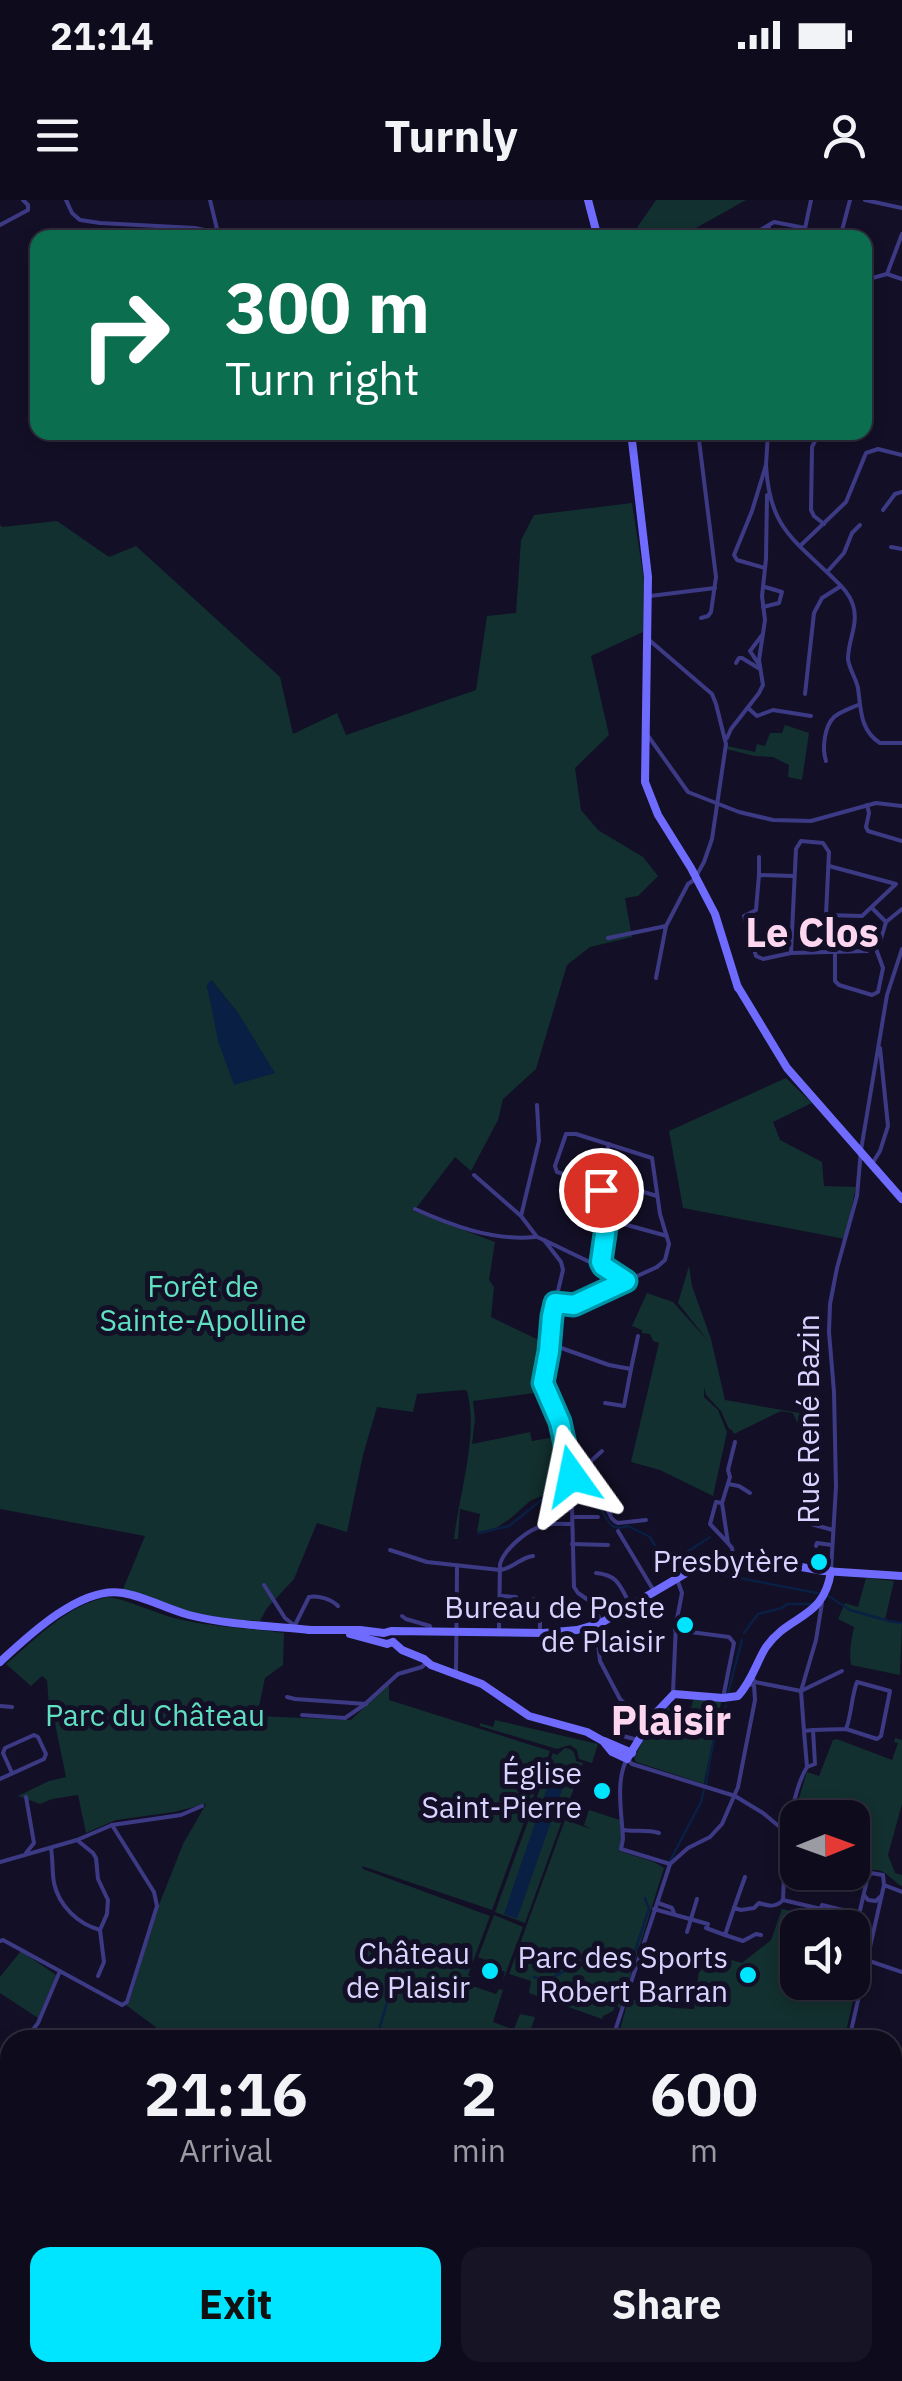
<!DOCTYPE html>
<html lang="en">
<head>
<meta charset="utf-8">
<style>
	:root { --surface:#0e0b1c; --page:#171425; --text:#f1f3f6; --muted:#9b9ba3; --line:#2e2b3b; --accent:#00e5ff }
	body { margin:0; font-family:"IBM Plex Sans",sans-serif; background:var(--page); color:var(--text); height:100vh; display:flex; flex-direction:column; font-size:38px; white-space:nowrap }
	* { box-sizing:border-box; margin:0 }
	p { font-size:32px; color:var(--muted) }
	.icon { flex:none; width:55px; height:55px; fill:none; stroke:currentColor; stroke-width:2; stroke-linecap:round; stroke-linejoin:round }
	.map { position:relative; flex:1; overflow:hidden }
	.sheet { position:absolute; left:0px; top:1830px; width:902px; height:352px; display:flex; flex-direction:column; background:var(--surface); border-radius:30px 30px 0 0; box-shadow:0 5px 15px #0003,0 0 0 2px var(--line) }
	.sheet>* { flex:none }
	.hud { position:absolute; left:30px; top:30px; width:842px; height:210px; border-radius:20px; box-shadow:0 5px 15px #0003,0 0 0 2px var(--line); background:#0b6e4f; color:#fff; overflow:hidden }
	.needle { width:65px; rotate:89deg }
	.buttons { position:absolute; left:780px; top:1600px; display:grid; gap:20px }
	.buttons a { display:grid; place-items:center; width:90px; height:90px; border-radius:20px; background:var(--surface); box-shadow:0 5px 15px #0003,0 0 0 2px var(--line); font-size:50px }
	.pin { position:absolute; display:grid; place-items:center; width:85px; height:85px; color:#fff; margin:-42px; border:5px solid #fff; border-radius:50%; box-shadow:0 2px 10px #0007 }
	.me { position:absolute; width:110px; margin:-55px; rotate:348deg; stroke-linejoin:round; filter:drop-shadow(0 0 8px #0008) }
	.turn { display:flex; align-items:center; gap:35px; height:210px; padding:0 30px; font-size:45px }
	.turn .icon { width:130px; height:130px; stroke-width:2.5 }
	.turn b { display:block; font-size:70px; line-height:85px }
	.eta { display:flex; justify-content:space-evenly; align-items:center; height:170px; text-align:center }
	.eta b { font-size:60px; font-weight:700; line-height:70px }
	.action { display:flex; gap:20px; margin-top:auto; padding:20px 30px }
	.action a { flex:1; height:115px; border-radius:20px; background:var(--accent); color:#111; font-size:40px; font-weight:700; line-height:115px; text-align:center }
	.action a+a { background:var(--page); color:var(--text) }
	.status { display:flex; justify-content:space-between; align-items:center; height:70px; padding:0 50px; background:var(--surface); direction:ltr }
	.status svg { height:28px; fill:currentColor }
	header { display:flex; justify-content:space-between; align-items:center; height:130px; padding:0 30px; background:var(--surface); font-size:45px; font-weight:700 }
	.map>svg:first-child { display:block }
</style>
</head>
<body>
<div class="status"><b>21:14</b><svg viewBox="0 0 49 12"><path d="M0 12V9h3v3zM5 12V6h3v6zM10 12V3h3v9zM15 12V0h3v12zM26 1h20v11H26zM47 4h2v5h-2z"/></svg></div>
<header><svg class="icon" aria-label="menu" viewBox="0 0 24 24"><path d="M4 6h16M4 12h16M4 18h16"/></svg>Turnly<svg class="icon" aria-label="person" viewBox="0 0 24 24"><circle cx="12" cy="8" r="4"/><path d="M4 21q1-7 8-7t8 7"/></svg></header>
<div class="map">
<svg width="902" height="2181" viewBox="0 0 902 2181">
	<rect width="100%" height="100%" fill="#130f26"/>
	<g fill="#12302f" fill-rule="evenodd">
		<path d="M656 0H746L680 37 630 38Z"/>
		<path d="M632 303 644 380 643 432 591 456 609 535 575 568 581 610 598 630 643 657 658 676 638 696 625 698 632 737 590 747 567 765 536 869 503 899 498 920 471 971 455 957 414 1011 495 1042 489 1080 494 1087 491 1117 547 1144 541 1176 542 1192 473 1201 475 1219 472 1244 530 1232 532 1241 561 1236 570 1284 530 1301 511 1318 496 1328 477 1332 480 1314 460 1309 458 1339H454C459 1293 479 1236 467 1191L464 1190 417 1194 413 1212 377 1207 363 1255 347 1332 317 1323 294 1379 267 1408 260 1421 202 1418 121 1394 145 1336 0 1309V325L2 327 57 321 109 357 136 346 280 477 293 534 337 513 346 535 476 490 487 416 516 413 521 340 534 315ZM212 781 238 813 274 873 234 884 207 787Z"/>
		<path d="M785 525 809 533 802 580 788 577 789 565 773 557 755 556 726 549 727 546 755 552 757 544 765 546 770 533H782Z"/>
		<path d="M786 878 812 903 773 922 780 940 822 962 824 986 856 987 845 1039 683 1008 669 931Z"/>
		<path d="M689 1066 692 1086 711 1139 725 1200 811 1215 797 1222 793 1213 781 1211 734 1234 732 1230 729 1229 721 1211 706 1195 704 1187V1197L718 1210 727 1232 713 1296 660 1270 631 1262 659 1143 653 1141 650 1134 642 1133V1130L632 1126 647 1093 673 1102 708 1141 678 1103Z"/>
		<path d="M866 1378 894 1381 885 1420 902 1423 900 1475 851 1465C849 1451 851 1442 854 1427L838 1419 845 1403 858 1407Z"/>
		<path d="M107 1397C131 1400 151 1412 174 1418 210 1427 247 1428 284 1433L283 1465 265 1478 257 1516 351 1520 389 1484V1500L550 1551 492 1710 362 1666 363 1669 490 1716 468 1775 473 1778 470 1785 496 1794 499 1789 503 1790 493 1822 512 1829V1832L516 1833 514 1829 520 1814 535 1817 528 1838 529 1840H173L126 1805 129 1803 157 1710 183 1644 206 1604 174 1612 116 1620 86 1633 78 1595 52 1599 40 1604 18 1596 49 1581 66 1577 52 1509 49 1507 47 1480 42 1476 31 1486 6 1464C37 1438 66 1406 107 1397Z"/>
		<path d="M694 1497 722 1499 720 1507 714 1514C717 1534 707 1562 704 1584L636 1562 634 1558 655 1517 665 1513 668 1507 685 1515 690 1512Z"/>
		<path d="M495 1520 598 1544 592 1563 579 1559 577 1550 570 1545 557 1549 480 1526V1523L493 1527Z"/>
		<path d="M895 1538 902 1540V1604L888 1655 895 1673 902 1675V1686C893 1682 886 1670 876 1670 866 1670 863 1674 853 1671L859 1645 853 1642 852 1618 802 1617 794 1614 807 1572 819 1576 833 1540 837 1539 892 1560 898 1543 894 1542Z"/>
		<path d="M565 1548C574 1549 575 1554 576 1561L583 1563 525 1723 495 1712 553 1553 557 1555Z"/>
		<path d="M589 1610 620 1620 622 1639 619 1651 654 1662 664 1668 620 1809 616 1804 613 1811 603 1816 602 1819 529 1793 531 1781 509 1774 565 1620 591 1629 584 1625Z"/>
		<path d="M782 1709 849 1724 848 1727 798 1728V1782H852L853 1764 861 1767 844 1840H617L628 1801 632 1799 673 1808 694 1809 700 1763C714 1751 727 1759 742 1763L771 1740Z"/>
		<path d="M494 1715 523 1727 502 1783 505 1772 500 1770 501 1766 478 1757Z"/>
		<path d="M21 1751 56 1775 38 1818 0 1793V1777Z"/>
		<path d="M278 2172H513V2181H271Z"/>
	</g>
	<g fill="#0a1f44">
		<path d="M211 780 238 813 275 873 234 885 218 841 207 785Z"/>
		<path d="M549 1582 563 1587 517 1719 504 1714Z"/>
	</g>
	<g fill="none" stroke-linecap="round" stroke-linejoin="round">
		<g stroke="#0a1f44" stroke-width="2.5">
			<path d="M574 1292C583 1296 590 1299 597 1305 609 1317 607 1333 628 1326L650 1337 663 1359"/>
			<path d="M479 1333 509 1326 544 1298 569 1287 570 1291"/>
			<path d="M670 1360 693 1363"/>
			<path d="M687 1362V1352L710 1337"/>
			<path d="M714 1369 718 1374 822 1394"/>
			<path d="M827 1395 850 1410 889 1421 902 1423"/>
			<path d="M744 1433 758 1414 782 1408 787 1404H813"/>
			<path d="M728 1493 742 1440"/>
			<path d="M706 1584C710 1557 714 1531 726 1506"/>
			<path d="M670 1661 701 1602 704 1590"/>
			<path d="M534 1777 547 1781C580 1760 593 1760 628 1772L649 1709 645 1698"/>
			<path d="M376 1840 403 1748 466 1769 471 1754"/>
		</g>
		<g stroke="#3d3a85" stroke-width="4">
			<path d="M66 0 72 13 80 20 100 23 195 28 218 33 210 0"/>
			<path d="M865 0 902 8"/>
			<path d="M0 25 28 10V5L23 0"/>
			<path d="M676 34 677 38"/>
			<path d="M747 38 774 22 805 28"/>
			<path d="M767 38 769 25"/>
			<path d="M803 38 811 0"/>
			<path d="M840 38 850 0"/>
			<path d="M887 74 902 34"/>
			<path d="M865 80 887 74 902 79"/>
			<path d="M698 232 716 377 711 412 708 416 701 418"/>
			<path d="M816 239 812 247 811 310 814 316 824 324"/>
			<path d="M766 265C769 324 790 337 830 375 839 384 849 392 853 405 859 424 848 440 848 459 849 469 856 478 858 488 861 510 860 530 880 543H902"/>
			<path d="M883 310 895 294 902 292"/>
			<path d="M800 346 846 302 866 253 878 249 902 255"/>
			<path d="M891 347 902 349"/>
			<path d="M765 368 737 360 734 355 752 311 766 265 768 232"/>
			<path d="M827 372 844 353 852 333 860 325"/>
			<path d="M650 396 715 388"/>
			<path d="M763 407 779 403 782 392 765 387"/>
			<path d="M648 439 712 494 716 504 726 544 712 639 704 662 694 680 688 684 666 726 656 778"/>
			<path d="M736 463 739 458H742L760 469"/>
			<path d="M760 466 750 451 763 434"/>
			<path d="M805 494 814 413 822 398 841 386"/>
			<path d="M748 508 757 516 773 510 811 516"/>
			<path d="M646 533 688 592 739 612 773 620 811 621 876 603 902 606"/>
			<path d="M727 538 731 529 759 493 763 485 759 460 765 420 762 396 766 359 767 295"/>
			<path d="M826 561C822 549 824 527 834 517 840 512 851 508 858 505"/>
			<path d="M867 605 869 613 866 627 868 631 902 641"/>
			<path d="M759 675V657"/>
			<path d="M793 676 759 675 756 710 744 716 756 756 763 759 791 753 867 751 880 742 886 722 902 709"/>
			<path d="M872 708 886 722"/>
			<path d="M608 738 666 726"/>
			<path d="M835 752V781L839 785 872 795 878 792 883 768 875 746"/>
			<path d="M791 753 796 649 801 641 823 643 829 652 826 715 862 716 896 684 829 666"/>
			<path d="M872 964 880 951 888 926 880 848"/>
			<path d="M474 975 521 1016 537 1037 544 1040 561 1062 563 1070 552 1116 549 1151 543 1183 560 1222 571 1268 574 1387 578 1393 594 1404 601 1423"/>
			<path d="M415 1009C453 1026 493 1041 535 1037"/>
			<path d="M521 1016 539 941 537 905"/>
			<path d="M609 1020 667 1036"/>
			<path d="M544 1040 598 1066H603L624 1080"/>
			<path d="M603 1066 600 1053 607 1020 601 990V972L609 944"/>
			<path d="M556 1104 566 1106 574 1105 657 1067 665 1060 669 1044 660 1014 652 958 576 934H566L555 966 557 972 593 983 610 982 657 996"/>
			<path d="M550 1144 609 1165 631 1169 638 1136"/>
			<path d="M605 1203 624 1206 631 1169"/>
			<path d="M571 1258 591 1261 602 1251"/>
			<path d="M574 1278 593 1284 596 1286 594 1295C597 1299 602 1302 606 1307 611 1314 609 1319 618 1323L646 1320"/>
			<path d="M728 1284 739 1286 750 1293"/>
			<path d="M716 1302 722 1303 728 1343 710 1324Z"/>
			<path d="M722 1303 730 1277 728 1270 735 1242"/>
			<path d="M573 1317H598"/>
			<path d="M811 1324 833 1330"/>
			<path d="M618 1331 654 1391"/>
			<path d="M728 1343 732 1348 734 1361"/>
			<path d="M572 1344 608 1345"/>
			<path d="M816 1346 817 1343 832 1345"/>
			<path d="M390 1350 427 1362 500 1370C514 1368 519 1358 533 1356"/>
			<path d="M831 1370 836 1287 834 1192 829 1132 830 1104 837 1068 857 996 861 950 887 795 902 749"/>
			<path d="M596 1373C619 1375 620 1387 630 1404"/>
			<path d="M264 1385 285 1418 294 1425"/>
			<path d="M501 1396 516 1397"/>
			<path d="M534 1399 540 1400V1432"/>
			<path d="M402 1416 406 1419 430 1426 431 1431"/>
			<path d="M596 1426 600 1461 620 1499 646 1524"/>
			<path d="M294 1427 309 1397C318 1395 331 1399 338 1406"/>
			<path d="M499 1430 500 1364C505 1348 529 1328 546 1325 554 1323 564 1324 572 1324"/>
			<path d="M675 1430 729 1437 734 1443 723 1498"/>
			<path d="M456 1473 457 1368"/>
			<path d="M752 1477 755 1482 801 1491"/>
			<path d="M801 1491 842 1471"/>
			<path d="M673 1492 676 1424 682 1393 677 1379"/>
			<path d="M287 1497 295 1499 366 1504"/>
			<path d="M0 1506 12 1507"/>
			<path d="M302 1515 345 1518 364 1505 398 1474 422 1467 427 1462"/>
			<path d="M813 1530 846 1529 877 1539 881 1536 890 1491 857 1482C851 1498 852 1513 846 1529"/>
			<path d="M813 1530 815 1564 807 1567 804 1531Z"/>
			<path d="M804 1531 801 1491 816 1440 822 1403"/>
			<path d="M623 1536 638 1540"/>
			<path d="M0 1579 44 1559 46 1554 38 1537 34 1535 5 1548 3 1553 12 1573"/>
			<path d="M623 1630C635 1632 647 1629 659 1633"/>
			<path d="M77 1640 93 1653 96 1658 98 1679 108 1700 107 1714 100 1730 104 1762 98 1776"/>
			<path d="M51 1648C53 1660 52 1672 54 1683 59 1706 78 1724 100 1730"/>
			<path d="M26 1653 34 1643 26 1597"/>
			<path d="M0 1662 77 1640 112 1625 181 1615 202 1606"/>
			<path d="M670 1664 621 1649 623 1639C622 1614 615 1581 627 1559L632 1564 735 1596 763 1613 798 1642"/>
			<path d="M848 1672 867 1680"/>
			<path d="M884 1685 902 1692"/>
			<path d="M864 1695 868 1700 876 1701 880 1697"/>
			<path d="M783 1700C784 1666 789 1596 807 1567"/>
			<path d="M658 1703 672 1708 674 1713"/>
			<path d="M734 1708 745 1677"/>
			<path d="M654 1709 708 1724 706 1728 725 1735 734 1708 741 1710 754 1708 759 1703C768 1706 776 1708 783 1700L821 1709 822 1705 859 1714"/>
			<path d="M687 1732 697 1699"/>
			<path d="M725 1735 743 1741 756 1734 761 1735"/>
			<path d="M0 1741 3 1740 122 1805 127 1802 157 1706 154 1692 112 1625"/>
			<path d="M852 1755 902 1772"/>
			<path d="M25 1840 38 1823 60 1771"/>
			<path d="M612 1840 670 1664 688 1648 710 1637 722 1624 738 1587 755 1500 754 1485 748 1484"/>
			<path d="M849 1840 884 1685 883 1675 871 1673 867 1680 852 1745"/>
			<path d="M0 1865 10 1858"/>
			<path d="M0 1944 10 1945"/>
			<path d="M892 1961H899L902 1958"/>
			<path d="M892 1988 902 1986"/>
			<path d="M0 1998 10 1984"/>
			<path d="M892 2036 902 2039"/>
			<path d="M892 2067 902 2066"/>
			<path d="M892 2084H902"/>
			<path d="M0 2101 8 2102 10 2106"/>
			<path d="M892 2103H902"/>
			<path d="M892 2140 902 2139"/>
			<path d="M892 2157 902 2156"/>
			<path d="M58 2172 60 2181"/>
			<path d="M82 2172 86 2181"/>
			<path d="M107 2172 112 2181"/>
			<path d="M134 2172 138 2181"/>
			<path d="M159 2172 163 2181"/>
			<path d="M608 2172 609 2181"/>
			<path d="M755 2172V2181"/>
			<path d="M857 2172V2181"/>
			<path d="M626 2175 670 2172"/>
			<path d="M30 2181 32 2172"/>
			<path d="M570 2181H573"/>
		</g>
		<g stroke="#6f6bff" stroke-width="8">
			<path d="M588 0 598 38"/>
			<path d="M631 232 648 377 645 582 658 615 691 668 715 714 738 788"/>
			<path d="M738 787 787 868 902 999"/>
			<path d="M309 1430H360L384 1433 391 1431 544 1433 577 1430 601 1423 688 1372 734 1361H767L824 1371 902 1376"/>
			<path d="M350 1434 387 1444 393 1442"/>
			<path d="M393 1442 402 1450 424 1459 431 1465 482 1484 529 1516 587 1532 603 1541 612 1552 627 1559 654 1515 674 1494 723 1498 738 1496C752 1481 756 1463 766 1447 790 1413 824 1420 831 1371"/>
			<path d="M0 1462C29 1435 82 1385 123 1393 146 1397 167 1409 189 1415 228 1425 271 1426 311 1430"/>
			<path d="M604 1541 632 1553"/>
		</g>
		<g stroke="#c25bff" stroke-width="9">
			<path d="M892 1999 902 1996"/>
			<path d="M0 2033 10 2036"/>
		</g>
	</g>
	<g fill="none" stroke-linecap="round" stroke-linejoin="round">
		<g stroke="#0095a6" stroke-width="25">
			<path id="route" d="M572 1276 560 1222 543 1183 549 1151 552 1116 555 1103 574 1105 626 1081 603 1066 601 1062 607 1020 601 990"/>
		</g>
		<use href="#route" stroke="#00e5ff" stroke-width="18"/>
	</g>
	<g fill="#00e5ff" stroke="#130f26" stroke-width="4">
		<circle cx="819" cy="1362" r="10"/>
		<circle cx="685" cy="1425" r="10"/>
		<circle cx="602" cy="1591" r="10"/>
		<circle cx="490" cy="1771" r="10"/>
		<circle cx="748" cy="1775" r="10"/>
	</g>
	<g text-anchor="middle" stroke-width="10" stroke-linejoin="round" paint-order="stroke">
		<g font-size="30" fill="#5fe0c0" stroke="#130f26">
			<text x="203" y="1097">Forêt de<tspan x="203" dy="34">Sainte-Apolline</tspan></text>
			<text x="155" y="1526">Parc du Château</text>
		</g>
		<g font-size="30" fill="#d9d4ff" stroke="#130f26">
			<text transform="translate(809 1219) rotate(-90)" y="10">Rue René Bazin</text>
		</g>
		<g font-size="30" fill="#d9d4ff" stroke="#130f26" text-anchor="end">
			<text x="799" y="1372">Presbytère</text>
			<text x="665" y="1418">Bureau de Poste<tspan x="665" dy="34">de Plaisir</tspan></text>
			<text x="582" y="1584">Église<tspan x="582" dy="34">Saint-Pierre</tspan></text>
			<text x="470" y="1764">Château<tspan x="470" dy="34">de Plaisir</tspan></text>
			<text x="728" y="1768">Parc des Sports<tspan x="728" dy="34">Robert Barran</tspan></text>
		</g>
		<g font-size="40" font-weight="bold" fill="#ffd6f0" stroke="#130f26">
			<text x="812" y="747">Le Clos</text>
			<text x="671" y="1535">Plaisir</text>
		</g>
	</g>
</svg>
<div class="buttons">
<a><svg class="needle" viewBox="-14 -14 28 28"><path d="M0-13l5 13h-10z" fill="#e53935"/><path d="M0 13l5-13h-10z" fill="#9b9ba3"/></svg></a>
<a><svg class="icon" aria-label="sound" viewBox="0 0 24 24"><path d="M4 9h4l5-4v14l-5-4H4zM17 9q2 3 0 6"/></svg></a>
</div>
<div class="pin" style="left:601px;top:990px;background:#d93025"><svg class="icon" aria-label="arrive" viewBox="0 0 24 24"><path d="M6 21V4h12l-3 4 3 4H6"/></svg></div>
<svg class="me" style="left:572px;top:1276px" viewBox="-20 -20 40 40"><path d="M0-17L14 15 0 8-14 15z" fill="#00e5ff" stroke="#fff" stroke-width="4"/></svg>
<div class="hud">
<div class="turn"><svg class="icon" aria-label="right" viewBox="0 0 24 24"><path d="M7 20v-9h11M14 6l5 5-5 5"/></svg><div><b>300 m</b>Turn right</div></div>
</div>
<section class="sheet">
<div class="eta">
<div><b>21:16</b><p>Arrival</p></div>
<div><b>2</b><p>min</p></div>
<div><b>600</b><p>m</p></div>
</div>
<div class="action"><a>Exit</a><a>Share</a></div>
</section>
</div>
</body>
</html>
